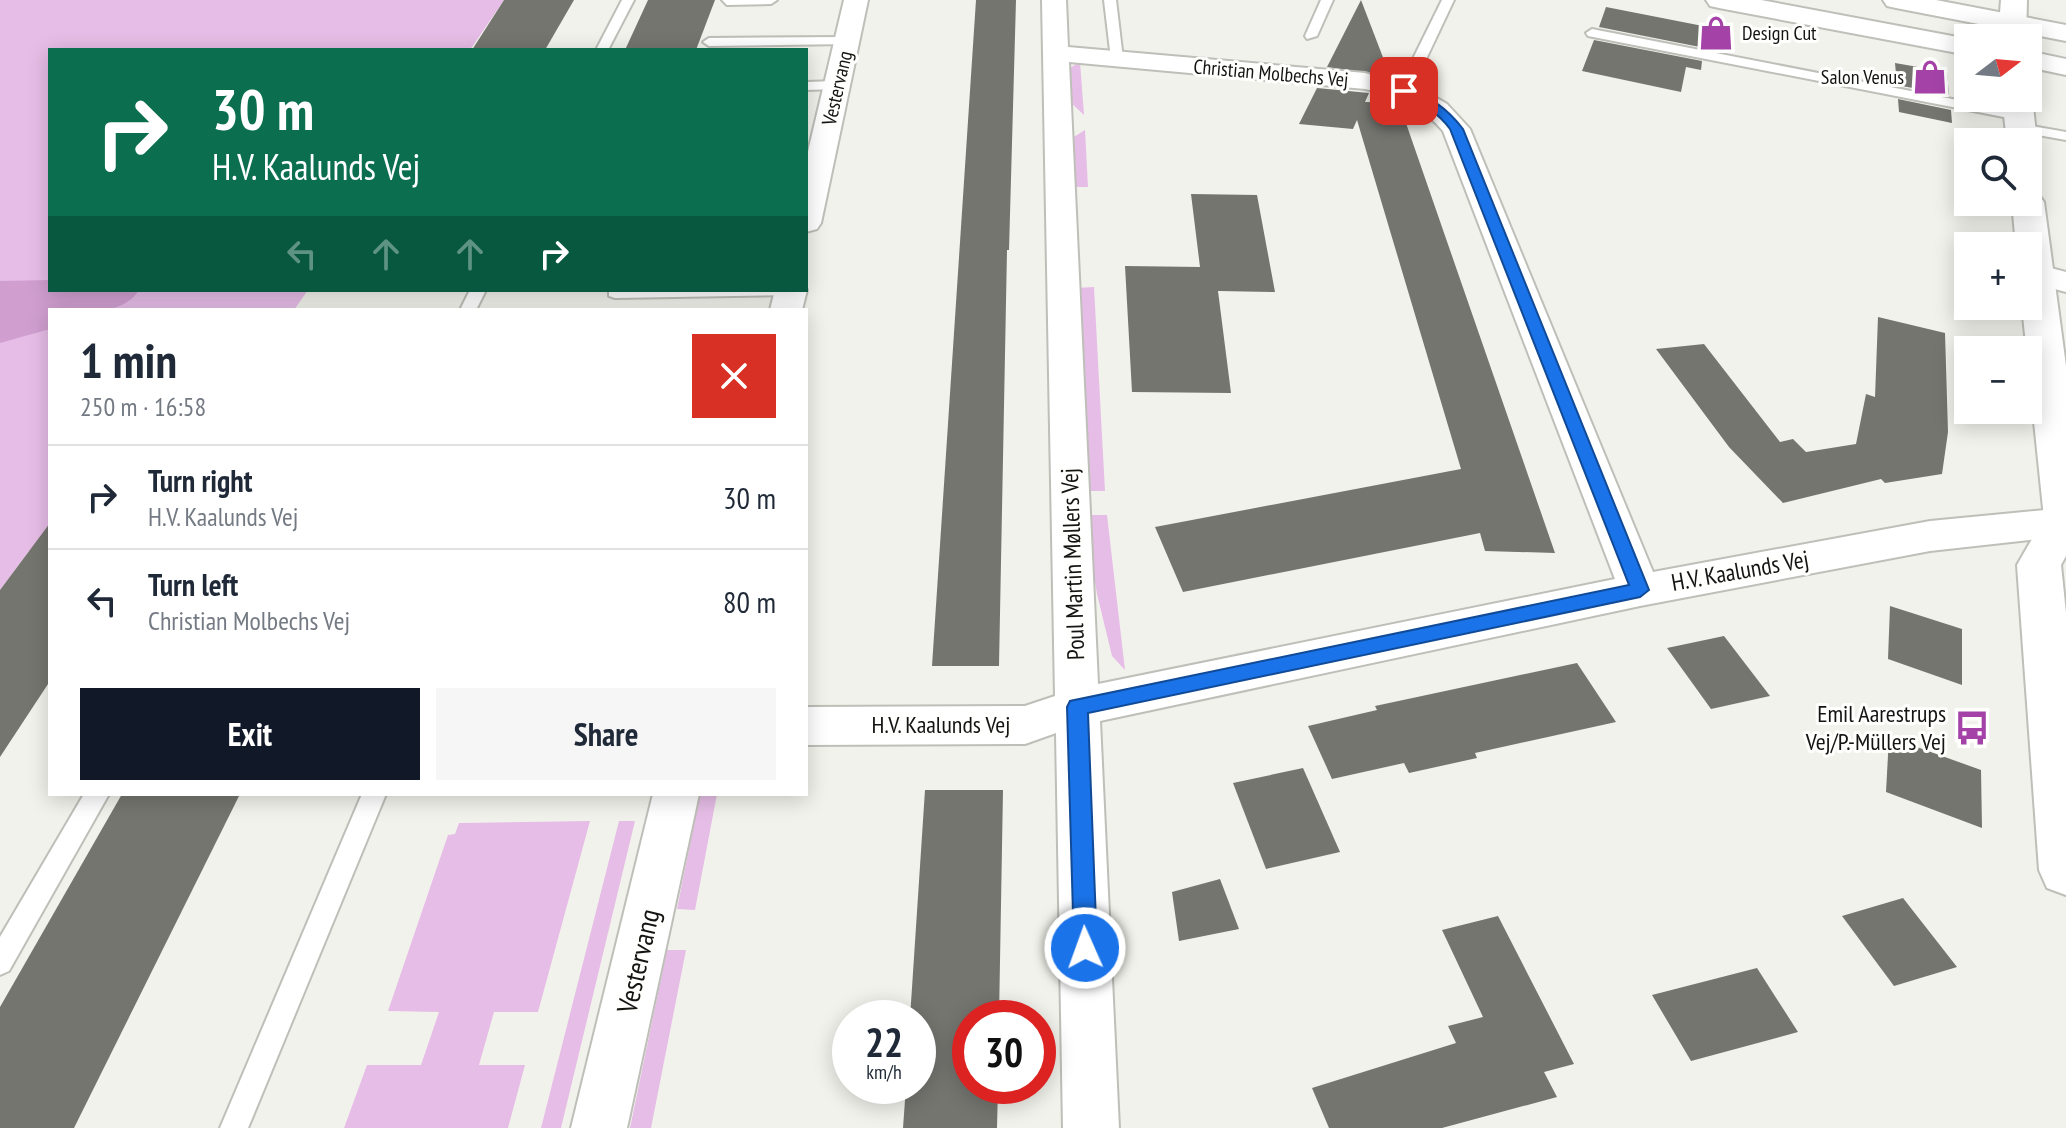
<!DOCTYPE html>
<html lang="en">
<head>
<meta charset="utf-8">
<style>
	:root { --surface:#fff; --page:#f6f6f7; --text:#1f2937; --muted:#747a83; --line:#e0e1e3; --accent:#111827 }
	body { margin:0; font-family:"PT Sans Narrow",sans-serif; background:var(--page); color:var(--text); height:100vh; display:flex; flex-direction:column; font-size:30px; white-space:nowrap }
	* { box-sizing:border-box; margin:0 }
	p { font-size:26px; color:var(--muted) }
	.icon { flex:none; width:44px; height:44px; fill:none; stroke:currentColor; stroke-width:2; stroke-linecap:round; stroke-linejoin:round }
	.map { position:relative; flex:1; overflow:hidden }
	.details { position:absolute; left:48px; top:308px; width:760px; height:488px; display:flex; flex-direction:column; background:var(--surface); border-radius:0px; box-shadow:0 4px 20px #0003 }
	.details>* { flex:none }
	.top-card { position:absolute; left:48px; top:48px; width:760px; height:244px; border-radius:0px; box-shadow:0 4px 20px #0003; background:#0b6e4f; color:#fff; overflow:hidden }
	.needle { width:52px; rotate:74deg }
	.tools { position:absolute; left:1954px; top:24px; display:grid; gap:16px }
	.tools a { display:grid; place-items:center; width:88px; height:88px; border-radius:0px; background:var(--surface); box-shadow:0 4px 20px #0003; font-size:40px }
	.speed { position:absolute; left:832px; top:1000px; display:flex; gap:16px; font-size:40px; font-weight:700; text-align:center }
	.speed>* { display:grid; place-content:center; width:104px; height:104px; border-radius:50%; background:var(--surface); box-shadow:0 4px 20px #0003; line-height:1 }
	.speed small { font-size:20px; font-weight:400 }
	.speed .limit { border:12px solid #d22; background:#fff; color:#111 }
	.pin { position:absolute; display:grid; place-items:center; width:68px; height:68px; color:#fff; margin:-34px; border-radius:16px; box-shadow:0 4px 12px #0006 }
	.me { position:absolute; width:88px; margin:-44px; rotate:358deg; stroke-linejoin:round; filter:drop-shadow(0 0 6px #0008) }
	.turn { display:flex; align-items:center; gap:28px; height:168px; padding:0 32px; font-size:36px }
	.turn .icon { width:104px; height:104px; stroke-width:2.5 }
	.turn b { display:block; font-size:56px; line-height:68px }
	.lanes { display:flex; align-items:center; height:76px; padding:0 32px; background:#0003; justify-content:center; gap:40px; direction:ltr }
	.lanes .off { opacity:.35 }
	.round { display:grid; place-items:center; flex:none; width:84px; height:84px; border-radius:0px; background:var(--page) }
	.headline { display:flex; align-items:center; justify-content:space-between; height:136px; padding:0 32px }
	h1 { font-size:48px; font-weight:600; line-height:60px }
	.action { display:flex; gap:16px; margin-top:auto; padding:16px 32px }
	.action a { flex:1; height:92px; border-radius:0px; background:var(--accent); color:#fff; font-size:32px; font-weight:600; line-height:92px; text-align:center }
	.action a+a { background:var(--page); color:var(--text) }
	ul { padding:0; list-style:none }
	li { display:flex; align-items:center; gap:24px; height:104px; padding:0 32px; border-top:2px solid var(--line) }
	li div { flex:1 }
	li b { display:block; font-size:30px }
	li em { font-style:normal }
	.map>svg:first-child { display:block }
</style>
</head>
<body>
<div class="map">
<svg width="2066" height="1128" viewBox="0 0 2066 1128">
	<rect width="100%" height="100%" fill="#f2f2ec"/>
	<g fill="#e6bde6">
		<path d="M0 0H504L470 50H50V290H308L294 310H50V534L38 551H29L0 590Z"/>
		<path d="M1080 62 1084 115 1069 101 1068 69Z"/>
		<path d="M1085 130 1088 187H1071L1069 140Z"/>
		<path d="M1094 287 1105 491H1082L1075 288Z"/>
		<path d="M1084 515H1107L1125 670 1112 656 1097 594Z"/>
		<path d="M700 794H717L695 910 677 909Z"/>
		<path d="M590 821 538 1012H494L479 1065H525L508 1128H344L367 1065H421L439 1012 388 1011 448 835 455 834 459 823Z"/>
		<path d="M619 821H635L561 1128H541Z"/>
		<path d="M667 950H686L651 1128H630Z"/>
	</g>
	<path fill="#d09fd0" d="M50 280V290H139C122 318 78 310 50 310V329L0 343V281Z"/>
	<g fill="#757570">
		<path d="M504 0H574L545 50H472Z"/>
		<path d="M648 0H715L696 50H625Z"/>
		<path d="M976 0H1016L1009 250H1007L999 666H932Z"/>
		<path d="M1361 0 1384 60 1378 74 1327 67Z"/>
		<path d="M1606 7 1708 27 1705 48 1599 27Z"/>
		<path d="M1594 40 1702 61 1701 70 1686 67 1681 92 1582 71Z"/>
		<path d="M1895 63 1947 72 1949 95 1897 85Z"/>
		<path d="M1317 88 1369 93 1365 102 1399 103 1555 553 1485 551 1480 533 1183 592 1155 527 1461 469 1357 120 1353 129 1299 124Z"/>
		<path d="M1898 99 1951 110 1952 123 1899 112Z"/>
		<path d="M1191 194 1257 195 1275 292 1218 291 1231 393 1132 392 1125 266 1200 267Z"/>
		<path d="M1878 317 1945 333 1948 432 1942 474 1885 483 1881 479 1783 503 1729 447 1656 349 1704 344 1780 442 1793 439 1806 452 1856 444 1866 394 1875 397Z"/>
		<path d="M50 523V681L0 757V590Z"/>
		<path d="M1890 606 1962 629V685L1888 659Z"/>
		<path d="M1724 636 1770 696 1711 709 1667 648Z"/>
		<path d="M1577 663 1616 722 1475 753 1477 758 1409 773 1404 763 1332 779 1308 726 1377 710 1375 706Z"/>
		<path d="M1889 737 1981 770 1982 828 1886 792Z"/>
		<path d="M1303 768 1340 852 1266 869 1233 783Z"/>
		<path d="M925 790H1003L999 1018H970V1086H998L997 1128H903L906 1086H918V1018H910Z"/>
		<path d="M122 794H240L74 1128H0V1007Z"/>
		<path d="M1220 879 1239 929 1179 941 1172 892Z"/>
		<path d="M1903 898 1957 967 1894 986 1842 916Z"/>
		<path d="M1498 916 1574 1064 1544 1072 1557 1097 1442 1128H1329L1312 1088 1456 1043 1448 1026 1483 1017 1442 930Z"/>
		<path d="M1757 968 1798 1032 1691 1061 1652 995Z"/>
	</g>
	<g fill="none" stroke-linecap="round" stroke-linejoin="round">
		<g stroke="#bfbfb9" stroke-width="4">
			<g id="service">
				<path d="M622 0H634L608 50H596Z"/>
				<path d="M722 0H777L771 4 727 5Z"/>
				<path d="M1104 0H1116L1123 59 1117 63 1111 59Z"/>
				<path d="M1321 0H1333L1317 36 1307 39 1305 36Z"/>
				<path d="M1442 0H1454L1411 91 1399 94 1397 91Z"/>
				<path d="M1592 29 2019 112 2026 116 2019 120 1588 36 1586 33Z"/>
				<path d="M847 37 853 41 851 44 709 46 703 42 709 38Z"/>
				<path d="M806 82 837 81 844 85 837 89 806 90Z"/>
				<path d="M2020 124 2066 132V140L2015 131 2013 128Z"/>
				<path d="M470 290H486L476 310H460Z"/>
				<path d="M609 290H798L790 295 615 298 609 296Z"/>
				<path d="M84 794H109L9 971 0 975V937Z"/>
				<path d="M362 794H386L248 1128H220Z"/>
			</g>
		</g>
		<g stroke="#bfbfb9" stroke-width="4">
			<g id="minor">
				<path d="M844 0H868L821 223 817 229 806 232V160Z"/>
				<path d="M1042 0H1066L1068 47 1365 73 1425 91 1447 104 1470 129 1653 572 1930 521 2066 508V536L1930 551 1640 606 1100 721 1119 1128H1063L1056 733 1025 744 806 745V707L1025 706 1055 696ZM1069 62 1365 89C1395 95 1423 107 1443 131L1615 579 1098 684Z"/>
				<path d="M2036 264 2066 272V292L2028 282V266Z"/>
				<path d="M806 289 807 290 802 310H770L775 290Z"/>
				<path d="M653 794H699L627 1128H571Z"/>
			</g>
		</g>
		<g stroke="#bfbfb9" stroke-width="4">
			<g id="tertiary">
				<path d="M2001 0H2027L2026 38H1998Z"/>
				<path d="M2028 93 2032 98 2037 142 2028 150V142H2007L2002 98H2028Z"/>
				<path d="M2028 192 2039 195 2044 202 2066 366V556L2061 565 2066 613V895L2047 888 2039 870 2017 565 2044 518 2022 306H2028V246H2016L2012 202H2028Z"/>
			</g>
		</g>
		<g stroke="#bfbfb9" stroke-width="4">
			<g id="secondary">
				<path d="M1706 0H1761L1968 39V55L1719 8 1710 6Z"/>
				<path d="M1883 0H1936L2066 25V41L1896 8 1887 6Z"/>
				<path d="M2028 51 2066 59V75L2028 67Z"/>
			</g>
		</g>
		<use href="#service" fill="#fff" fill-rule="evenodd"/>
		<use href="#minor" fill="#fff" fill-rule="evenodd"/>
		<use href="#tertiary" fill="#fff" fill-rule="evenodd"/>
		<use href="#secondary" fill="#fff" fill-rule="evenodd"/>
	</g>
	<path fill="#1a73e8" stroke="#114b97" stroke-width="2" d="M1404 87C1429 95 1447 108 1463 129L1649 590 1640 597 1088 713 1097 948 1093 956 1085 959 1077 956 1074 948 1067 707 1070 701 1629 585 1450 129C1437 111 1420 103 1400 93L1398 91Z"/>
	<defs>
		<g id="shop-bare" transform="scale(2.76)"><path d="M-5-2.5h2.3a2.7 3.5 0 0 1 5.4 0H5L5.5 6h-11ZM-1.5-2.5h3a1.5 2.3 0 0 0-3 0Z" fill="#a442a8" stroke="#fffffe" stroke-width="2.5" paint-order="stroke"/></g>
		<g id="bus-bare" transform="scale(2.76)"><path d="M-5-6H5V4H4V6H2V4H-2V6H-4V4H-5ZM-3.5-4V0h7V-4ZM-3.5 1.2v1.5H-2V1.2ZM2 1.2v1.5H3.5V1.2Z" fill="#a442a8" stroke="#fffffe" stroke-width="2.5" paint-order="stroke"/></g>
	</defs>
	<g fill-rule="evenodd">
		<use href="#shop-bare" x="1716" y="33"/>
		<use href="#shop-bare" x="1930" y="77"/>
		<use href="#bus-bare" x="1972" y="728"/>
	</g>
	<g text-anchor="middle" stroke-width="6" stroke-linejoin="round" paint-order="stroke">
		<g font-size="20" fill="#141412" stroke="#fffffe" text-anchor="start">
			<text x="1742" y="40">Design Cut</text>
			<text x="1904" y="84" text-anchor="end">Salon Venus</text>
		</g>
		<g font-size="20" fill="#141412" stroke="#fffffe">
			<text transform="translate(1271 73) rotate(5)" y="7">Christian Molbechs Vej</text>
			<text transform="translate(837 88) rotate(-77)" y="7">Vestervang</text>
		</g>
		<g font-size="24" fill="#141412" stroke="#fffffe">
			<text transform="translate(1073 564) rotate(-92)" y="8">Poul Martin Møllers Vej</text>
			<text transform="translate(1740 571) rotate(-10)" y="8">H.V. Kaalunds Vej</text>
			<text x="941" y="733">H.V. Kaalunds Vej</text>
		</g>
		<g font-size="24" fill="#141412" stroke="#fffffe" text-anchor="end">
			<text x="1946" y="722">Emil Aarestrups<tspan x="1946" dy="28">Vej/P.-Müllers Vej</tspan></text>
		</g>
		<g font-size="28" fill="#141412" stroke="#fffffe">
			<text transform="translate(638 961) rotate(-77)" y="10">Vestervang</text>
		</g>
	</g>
</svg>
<div class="tools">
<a><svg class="needle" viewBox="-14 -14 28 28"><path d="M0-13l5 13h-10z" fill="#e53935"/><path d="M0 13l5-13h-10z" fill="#747a83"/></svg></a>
<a><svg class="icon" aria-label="search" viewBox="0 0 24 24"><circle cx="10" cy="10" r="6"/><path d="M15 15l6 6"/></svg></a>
<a>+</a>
<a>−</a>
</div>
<div class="speed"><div>22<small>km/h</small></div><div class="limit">30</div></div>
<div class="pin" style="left:1404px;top:91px;background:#d93025"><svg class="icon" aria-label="arrive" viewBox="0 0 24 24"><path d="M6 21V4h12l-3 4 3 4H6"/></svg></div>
<svg class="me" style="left:1085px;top:948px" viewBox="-20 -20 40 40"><circle r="17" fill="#1a73e8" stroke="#fff" stroke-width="3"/><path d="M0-11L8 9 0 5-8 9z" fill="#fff"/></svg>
<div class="top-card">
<div class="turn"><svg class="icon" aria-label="right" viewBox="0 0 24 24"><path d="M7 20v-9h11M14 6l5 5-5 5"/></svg><div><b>30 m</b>H.V. Kaalunds Vej</div></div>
<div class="lanes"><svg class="icon off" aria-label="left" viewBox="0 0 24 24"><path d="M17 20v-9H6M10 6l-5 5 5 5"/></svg><svg class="icon off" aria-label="ahead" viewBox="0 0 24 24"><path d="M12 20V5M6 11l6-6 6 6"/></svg><svg class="icon off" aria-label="ahead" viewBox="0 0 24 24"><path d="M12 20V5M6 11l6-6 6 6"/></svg><svg class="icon" aria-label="right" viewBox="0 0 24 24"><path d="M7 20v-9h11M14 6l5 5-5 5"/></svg></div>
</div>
<section class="details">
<div class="headline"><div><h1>1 min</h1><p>250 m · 16:58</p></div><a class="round" style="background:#d93025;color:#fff"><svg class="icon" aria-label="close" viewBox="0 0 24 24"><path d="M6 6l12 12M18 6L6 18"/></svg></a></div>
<ul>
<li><svg class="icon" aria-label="right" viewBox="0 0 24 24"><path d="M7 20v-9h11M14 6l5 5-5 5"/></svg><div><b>Turn right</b><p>H.V. Kaalunds Vej</p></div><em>30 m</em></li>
<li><svg class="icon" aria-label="left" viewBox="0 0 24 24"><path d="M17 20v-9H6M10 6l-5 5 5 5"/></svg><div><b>Turn left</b><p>Christian Molbechs Vej</p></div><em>80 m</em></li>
</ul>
<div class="action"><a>Exit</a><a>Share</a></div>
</section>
</div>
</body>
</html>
